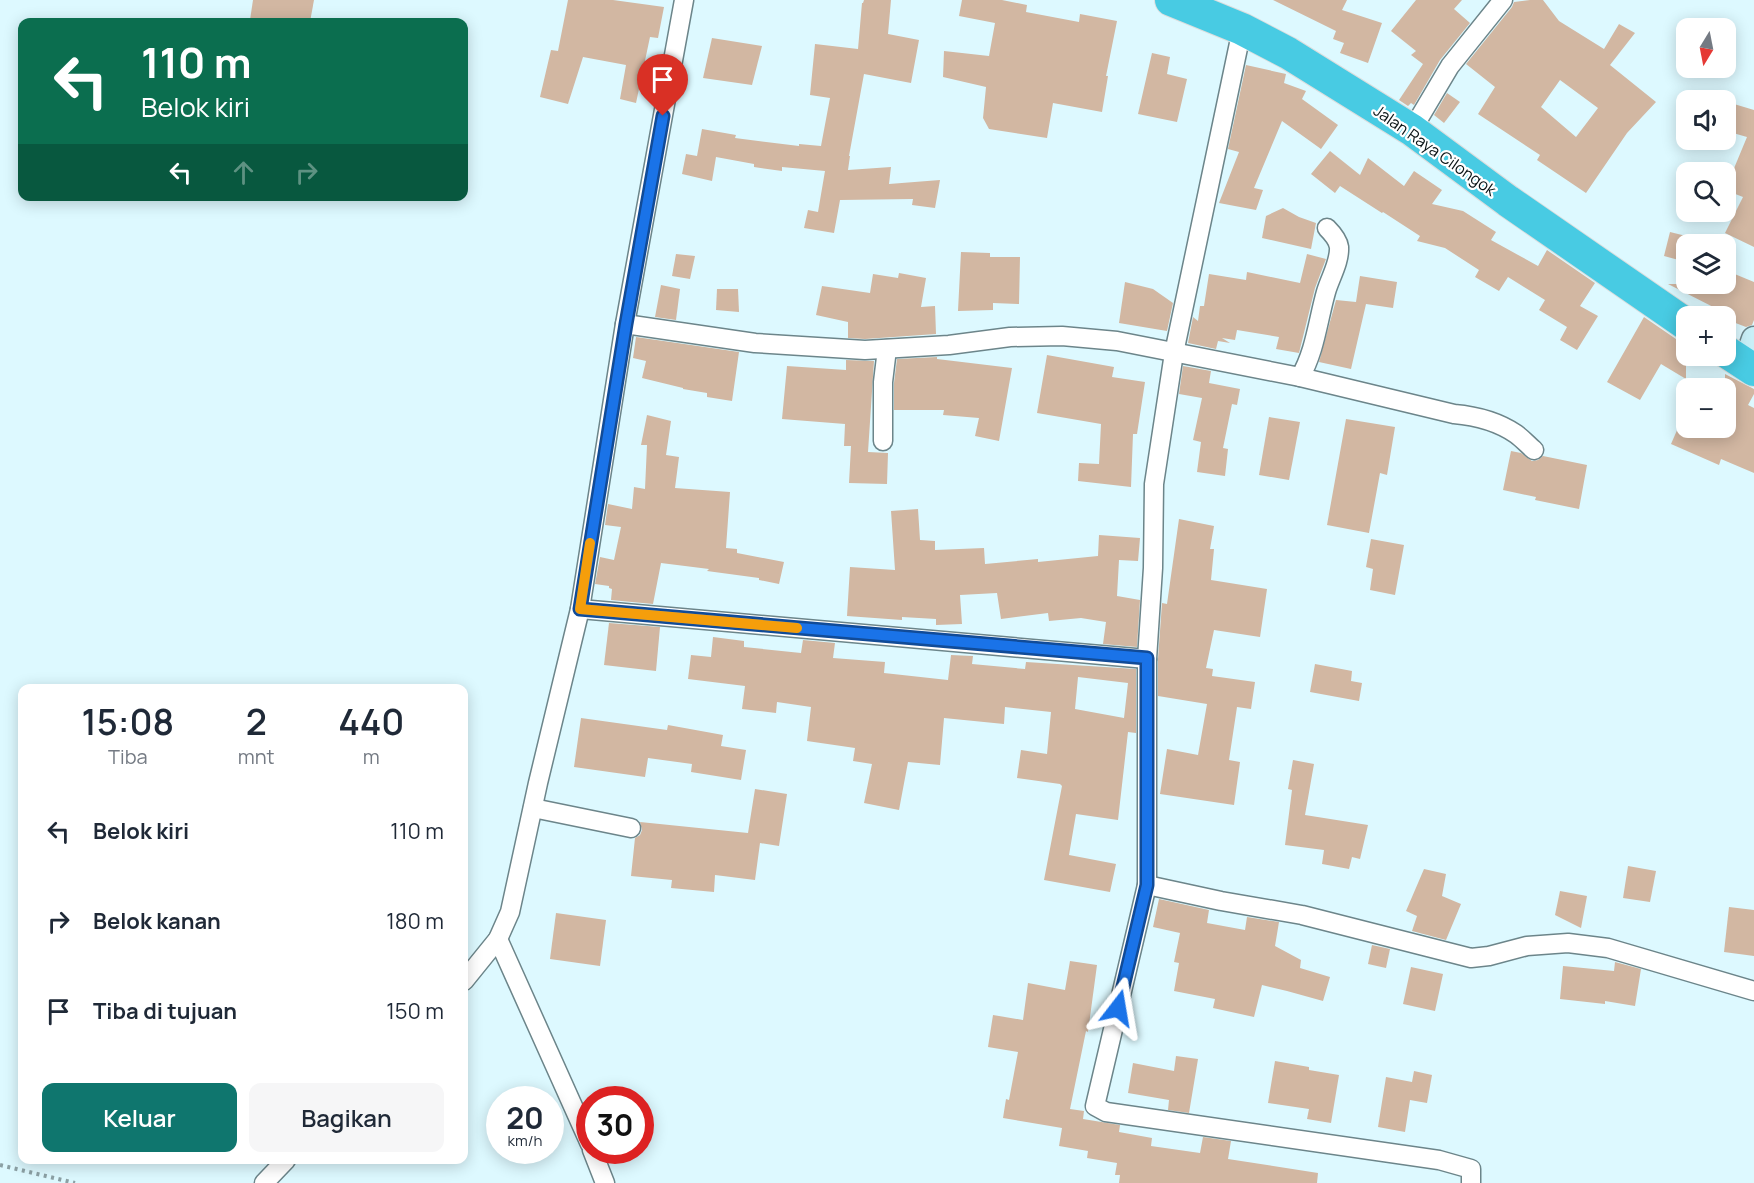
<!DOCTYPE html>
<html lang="id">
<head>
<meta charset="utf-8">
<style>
	:root { --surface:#fff; --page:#f6f6f7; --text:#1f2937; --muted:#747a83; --accent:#0f766e }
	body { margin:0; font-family:Manrope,sans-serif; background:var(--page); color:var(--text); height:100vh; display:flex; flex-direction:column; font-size:22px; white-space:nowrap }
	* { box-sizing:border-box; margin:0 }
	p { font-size:20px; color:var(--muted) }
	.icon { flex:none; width:33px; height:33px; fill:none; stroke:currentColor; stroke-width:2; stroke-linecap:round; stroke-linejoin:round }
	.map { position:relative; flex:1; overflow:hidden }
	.sheet { position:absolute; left:18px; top:684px; width:450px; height:480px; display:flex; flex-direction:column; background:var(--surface); border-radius:12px; box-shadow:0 3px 15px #0003 }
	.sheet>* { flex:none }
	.banner { position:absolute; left:18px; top:18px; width:450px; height:183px; border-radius:12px; box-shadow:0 3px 15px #0003; background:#0b6e4f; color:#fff; overflow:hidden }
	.needle { width:39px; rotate:190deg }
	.controls { position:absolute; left:1676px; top:18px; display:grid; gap:12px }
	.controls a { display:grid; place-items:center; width:60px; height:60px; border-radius:12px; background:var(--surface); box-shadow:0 3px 15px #0003; font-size:30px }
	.speed { position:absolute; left:486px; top:1086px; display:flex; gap:12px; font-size:30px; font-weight:700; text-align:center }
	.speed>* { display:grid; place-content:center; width:78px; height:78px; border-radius:50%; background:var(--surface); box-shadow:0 3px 15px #0003; line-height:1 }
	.speed small { font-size:15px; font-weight:400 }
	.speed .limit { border:9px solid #d22; background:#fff; color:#111 }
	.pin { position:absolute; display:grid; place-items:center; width:51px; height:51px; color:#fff; margin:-62px -26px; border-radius:50% 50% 50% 0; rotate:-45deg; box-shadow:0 0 6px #0007 }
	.pin .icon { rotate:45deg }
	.me { position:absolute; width:66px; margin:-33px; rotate:14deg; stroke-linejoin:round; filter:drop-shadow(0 0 4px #0008) }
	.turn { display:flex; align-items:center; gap:21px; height:126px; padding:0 24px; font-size:27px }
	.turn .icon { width:78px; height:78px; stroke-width:2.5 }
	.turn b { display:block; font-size:42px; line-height:51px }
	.lanes { display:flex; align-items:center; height:57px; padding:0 24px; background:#0003; justify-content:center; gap:30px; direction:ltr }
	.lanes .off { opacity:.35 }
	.eta { display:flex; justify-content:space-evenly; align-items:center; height:102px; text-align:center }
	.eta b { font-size:36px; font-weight:600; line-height:42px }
	.button { display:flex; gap:12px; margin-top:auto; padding:12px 24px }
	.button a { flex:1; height:69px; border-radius:12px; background:var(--accent); color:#fff; font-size:24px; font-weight:600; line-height:69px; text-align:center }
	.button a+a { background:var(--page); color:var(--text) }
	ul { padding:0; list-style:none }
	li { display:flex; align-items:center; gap:18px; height:90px; padding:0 24px }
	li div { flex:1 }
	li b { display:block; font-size:22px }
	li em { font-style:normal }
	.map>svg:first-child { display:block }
</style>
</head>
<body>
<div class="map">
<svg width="1754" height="1183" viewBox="0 0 1754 1183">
	<rect width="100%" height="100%" fill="#ddf9ff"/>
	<g fill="#d2b7a2" fill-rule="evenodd">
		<path d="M253 0H314L310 22H264L250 20Z"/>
		<path d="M568 0H613L664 7 658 38 650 37 636 103 620 99 626 65 583 57 568 104 540 97 551 50 558 51Z"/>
		<path d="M864 0H891L888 34 919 40 911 83 864 74 849 156H850L848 170 891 167 889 184 940 180 935 208 912 205 913 199 840 200 834 233 804 228 808 210 818 212 825 171 782 167V171L754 167V164L716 157 712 181 682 174 686 154 697 156 702 129 736 135 735 138 799 146V144L821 146 830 98 810 95 815 44 858 49 862 3H863Z"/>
		<path d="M962 0H1002L1027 5 1026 12 1079 22 1080 14 1117 21 1106 76H1108L1102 112 1053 103 1047 138 989 129 983 118 986 87 943 77 944 51 989 56 995 23 959 16Z"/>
		<path d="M1273 0H1347L1342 10 1382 23 1368 63 1340 53 1344 43 1333 39 1336 31Z"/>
		<path d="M1416 0H1462L1454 9 1470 23 1440 60 1414 105 1411 103 1408 106 1399 100 1423 64 1411 55 1416 51 1391 31Z"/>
		<path d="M1530 0H1543L1559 21 1604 49 1619 24 1635 33 1610 65 1656 102 1627 133 1586 193 1537 160 1540 155 1478 114 1495 87 1466 64 1512 7 1514 2ZM1560 80 1598 108 1576 137 1541 107Z"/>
		<path d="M712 38 762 46 752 85 703 78Z"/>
		<path d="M1152 53 1170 57 1167 74 1187 79 1177 122 1138 114Z"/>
		<path d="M1246 65 1286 74 1284 83 1306 91 1302 99 1338 125 1321 149 1282 121 1254 188 1263 190 1256 210 1219 203 1239 152 1228 149Z"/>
		<path d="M1447 93 1460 102 1444 123 1434 115Z"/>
		<path d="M1734 104 1754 110V247L1725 233 1743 197 1725 190 1747 137 1726 131Z"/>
		<path d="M1330 151 1360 175 1368 158 1404 186 1414 171 1442 190 1432 204 1463 211 1496 232 1491 240 1538 266 1547 250 1595 283 1580 306 1598 316 1577 350 1560 340 1567 327 1539 310 1545 300 1508 277 1499 291 1475 277 1479 270 1445 248 1417 241 1420 236 1383 212 1382 213 1340 186 1335 193 1311 174Z"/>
		<path d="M1283 208 1299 217 1316 223 1311 249 1262 238 1266 216Z"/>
		<path d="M1670 232 1686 236V262L1664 256Z"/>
		<path d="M961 252 990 253V257H1020L1019 304 993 303V310L958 311Z"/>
		<path d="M676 254 695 256 690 279 672 276Z"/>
		<path d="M1307 254 1326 259 1315 288 1299 353 1276 349 1279 337 1237 330 1235 340 1222 338 1230 343 1218 341 1216 349 1188 343 1193 317 1198 321 1200 306H1204L1209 274 1246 280 1247 272 1300 283Z"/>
		<path d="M1725 270 1754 282V320L1752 325 1746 327 1725 319V313L1668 284H1725Z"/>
		<path d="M899 273 926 278 921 307 935 306 936 334 865 339 848 338V322L816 315 822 286 870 293 873 274 898 278Z"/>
		<path d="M1360 276 1397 282 1393 308 1366 304 1351 369 1319 362 1336 300 1356 302Z"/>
		<path d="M1125 282 1153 289 1173 303 1167 331 1119 323Z"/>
		<path d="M661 285 680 289 676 320 655 317Z"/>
		<path d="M717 289H738L739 312 716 310Z"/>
		<path d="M1644 317 1676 339 1686 342V379L1661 364 1640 400 1607 382Z"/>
		<path d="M636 337 739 352 732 401 707 397V393L683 389V388L642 378 646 361 633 358Z"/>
		<path d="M1047 355 1114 367 1112 377 1145 382 1137 434H1133L1131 487 1078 481 1079 463 1099 464 1101 424 1037 413Z"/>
		<path d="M937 357V359L1012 368 999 441 975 436 979 418 943 415 944 410H894V383L897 359Z"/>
		<path d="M846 360 874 361 868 452 888 453 887 484 849 483 851 446H844L845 424 782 419 787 366 846 370Z"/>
		<path d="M1183 366 1211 371 1209 383 1240 389 1237 405 1232 404 1223 448 1228 449 1225 476 1197 472 1201 442 1193 440 1202 398 1179 394Z"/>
		<path d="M1725 374 1754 389V394L1748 405 1754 408V473L1721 459 1719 465 1671 444 1678 428H1725Z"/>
		<path d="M647 415 671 421 666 455 679 457 675 488 730 492 726 548 737 549V553L784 562 779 584 759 580V578L707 571 709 569 661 563 653 604 611 600 612 589 609 588V586L595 584 600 557 614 560 621 527 605 525 608 504 632 509 634 487 645 489 647 445H641Z"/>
		<path d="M1269 417 1300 422 1289 480 1259 475Z"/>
		<path d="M1346 419 1395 427 1387 475 1380 473 1369 533 1327 525Z"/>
		<path d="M1511 451 1521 453 1532 461 1538 460 1543 456 1587 465 1579 509 1535 500 1536 497 1503 490Z"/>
		<path d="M918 509 920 540 935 541V550L984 548 985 564 1038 559V562L1098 556 1099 535 1140 538 1138 561 1119 560 1117 596 1140 600 1137 647 1103 644 1106 622 1081 618 1049 621 1048 613 1001 619 997 593 960 595 962 624 936 625V619L902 617V620L847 616 850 567 895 570 891 511Z"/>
		<path d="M1179 519 1214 526 1210 549H1214L1211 580 1267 589 1260 637 1214 630 1206 668 1213 669 1212 676 1255 682 1251 709 1237 707 1229 760 1240 762 1234 805 1160 794 1167 749 1198 755 1207 704 1158 696V659L1162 603 1167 604Z"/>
		<path d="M1371 539 1404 545 1395 595 1370 590 1373 569 1366 567Z"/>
		<path d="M609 623 660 627 656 671 604 665Z"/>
		<path d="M713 637 744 641V647L801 653 803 640 835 643 833 658 885 662 884 673 948 680 951 655 973 656 972 664 1025 669 1026 662 1136 669V733L1128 732 1118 820 1076 814 1069 855 1116 864 1110 892 1044 880 1062 786 1060 784 1017 778 1021 750 1047 754 1051 712 1005 707 1004 724 944 718 940 765 908 762 899 810 864 803 872 764 853 761 855 748 807 741 811 707 777 702 776 713 742 709 745 686 688 679 691 655 711 657ZM1078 677 1128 683 1124 718 1075 709Z"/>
		<path d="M1315 664 1352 671 1351 681 1362 683 1359 701 1310 692Z"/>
		<path d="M581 718 667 730 668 725 723 735 721 746 746 750 741 780 691 772 692 764 648 758 645 777 574 767Z"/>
		<path d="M1293 760 1314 764 1305 815 1368 825 1360 859 1352 857 1349 869 1322 864 1324 850 1285 845 1292 790 1288 789Z"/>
		<path d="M755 789 787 794 779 846 760 843 755 880 715 875 714 892 671 888 672 880 631 876 635 838 640 835 642 830 640 822 748 833Z"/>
		<path d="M1628 866 1656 871 1650 902 1623 898Z"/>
		<path d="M1424 869 1446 874 1442 896 1461 904 1446 940 1412 931 1417 916 1406 911Z"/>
		<path d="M1560 891 1587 896 1581 928 1555 915Z"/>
		<path d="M1159 899 1209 910 1207 923 1245 930 1247 917 1279 922 1275 946 1301 960 1300 968 1330 977 1323 1001 1287 991 1262 985 1254 1017 1213 1008 1215 999 1174 991 1179 963 1174 962 1180 933 1153 927Z"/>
		<path d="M1729 907 1754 910V956L1724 952Z"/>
		<path d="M556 913 606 920 600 966 550 959Z"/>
		<path d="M1372 945 1390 949 1386 968 1368 964Z"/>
		<path d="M1070 961 1097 965 1088 1032 1086 1031 1070 1109 1084 1111 1083 1119 1120 1125 1119 1132 1152 1138 1151 1146 1200 1153 1203 1137 1231 1141 1228 1159 1318 1173 1317 1183H1119L1120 1175H1115L1117 1163 1087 1158 1088 1151 1059 1146 1062 1128 1003 1118 1006 1099 1009 1100 1018 1052 988 1047 993 1015 1023 1020 1028 983 1065 990Z"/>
		<path d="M1615 962 1641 969 1635 1006 1605 1001V1004L1560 999 1563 966 1614 971Z"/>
		<path d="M1411 967 1443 974 1435 1011 1403 1004Z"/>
		<path d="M1176 1056 1198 1059 1189 1113 1168 1110 1169 1100 1128 1093 1133 1063 1174 1071Z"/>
		<path d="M1275 1061 1309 1067V1070L1339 1075 1331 1123 1307 1119 1309 1109 1268 1103Z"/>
		<path d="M1414 1071 1432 1075 1427 1103 1410 1100 1405 1132 1378 1127 1386 1077 1412 1082Z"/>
	</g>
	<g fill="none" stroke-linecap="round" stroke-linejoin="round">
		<g stroke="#6c858a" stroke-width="21">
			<g id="street">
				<path d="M684 0 625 324 580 609 1147 659"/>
				<path d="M1242 29 1174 353 1154 484 1153 568 1147 659V885L1095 1106 1106 1112 1439 1160 1471 1169V1183"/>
				<path d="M1412 130 1450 66 1503 0"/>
				<path d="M625 324 755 343 865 350 949 345 1010 337 1062 336 1117 341 1300 377C1315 352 1318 320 1326 292 1330 278 1340 262 1339 247 1338 240 1332 233 1327 228"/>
				<path d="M1300 377 1454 414C1477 416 1497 421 1516 434 1523 439 1528 445 1534 450"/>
				<path d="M883 441V382L887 349"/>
				<path d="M533 808 631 828"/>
				<path d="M1147 885 1221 901 1302 915 1471 958 1489 956 1527 946 1568 943 1608 948 1754 991"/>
				<path d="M498 939 590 1144"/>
				<path d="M464 981 498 939 510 912 538 783 580 609"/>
				<path d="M592 1150 605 1183"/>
				<path d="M264 1183 286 1160"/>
			</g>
		</g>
		<g stroke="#6c858a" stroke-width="27">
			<path id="secondary" d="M1745 365 1754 339"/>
		</g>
		<g stroke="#dcdede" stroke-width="34">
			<g id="highway">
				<path d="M1171 0 1242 29 1288 53 1412 130 1508 201 1686 324"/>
				<path d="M1725 351 1754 370"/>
			</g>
		</g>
		<path stroke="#8ca1a5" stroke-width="4" stroke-dasharray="3 4.5" stroke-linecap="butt" d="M0 1165 75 1183"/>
		<use href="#street" stroke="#fff" stroke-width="18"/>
		<use href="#secondary" stroke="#c8eff7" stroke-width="24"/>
		<use href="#highway" stroke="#48cbe3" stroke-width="32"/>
	</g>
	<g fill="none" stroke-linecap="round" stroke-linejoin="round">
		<g stroke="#114b97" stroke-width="15">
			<path id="route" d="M663 116 626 324 580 609 1147 658V885L1118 1008"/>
		</g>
		<use href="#route" stroke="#1a73e8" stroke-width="10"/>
		<path stroke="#f59e0b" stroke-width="10" d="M590 543 580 609 797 628"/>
	</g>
	<g text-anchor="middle" stroke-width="4.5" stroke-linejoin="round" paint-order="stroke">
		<g font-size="16" fill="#081214" stroke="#fff">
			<text transform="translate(1435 150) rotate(35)" y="6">Jalan Raya Cilongok</text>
		</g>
	</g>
</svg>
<div class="controls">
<a><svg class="needle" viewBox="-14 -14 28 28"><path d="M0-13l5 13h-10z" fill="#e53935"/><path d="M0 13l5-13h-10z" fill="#747a83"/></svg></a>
<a><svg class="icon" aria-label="sound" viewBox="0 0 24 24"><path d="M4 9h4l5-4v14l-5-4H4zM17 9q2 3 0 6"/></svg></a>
<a><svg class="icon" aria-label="search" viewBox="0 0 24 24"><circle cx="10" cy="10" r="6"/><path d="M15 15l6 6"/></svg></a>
<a><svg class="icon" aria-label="layers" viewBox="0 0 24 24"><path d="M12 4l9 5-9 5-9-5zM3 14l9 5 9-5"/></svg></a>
<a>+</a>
<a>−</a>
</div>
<div class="speed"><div>20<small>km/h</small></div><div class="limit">30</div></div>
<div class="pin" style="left:663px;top:116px;background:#d93025"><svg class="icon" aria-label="arrive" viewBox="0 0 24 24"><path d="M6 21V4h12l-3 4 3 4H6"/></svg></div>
<svg class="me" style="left:1118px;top:1008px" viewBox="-20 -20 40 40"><path d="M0-17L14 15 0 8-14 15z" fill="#1a73e8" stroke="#fff" stroke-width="4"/></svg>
<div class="banner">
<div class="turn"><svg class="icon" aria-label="left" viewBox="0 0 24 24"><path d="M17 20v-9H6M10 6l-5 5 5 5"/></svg><div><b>110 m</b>Belok kiri</div></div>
<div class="lanes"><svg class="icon" aria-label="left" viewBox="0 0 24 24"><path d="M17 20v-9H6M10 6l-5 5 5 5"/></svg><svg class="icon off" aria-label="ahead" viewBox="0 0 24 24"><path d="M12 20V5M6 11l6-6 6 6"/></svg><svg class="icon off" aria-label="right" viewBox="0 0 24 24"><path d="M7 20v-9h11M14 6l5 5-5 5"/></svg></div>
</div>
<section class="sheet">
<div class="eta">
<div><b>15:08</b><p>Tiba</p></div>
<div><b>2</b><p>mnt</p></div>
<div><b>440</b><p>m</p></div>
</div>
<ul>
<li><svg class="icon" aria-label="left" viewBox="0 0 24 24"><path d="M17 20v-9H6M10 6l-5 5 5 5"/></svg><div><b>Belok kiri</b></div><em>110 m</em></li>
<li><svg class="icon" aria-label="right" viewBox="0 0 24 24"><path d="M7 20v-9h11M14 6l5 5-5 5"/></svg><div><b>Belok kanan</b></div><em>180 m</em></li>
<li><svg class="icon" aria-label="arrive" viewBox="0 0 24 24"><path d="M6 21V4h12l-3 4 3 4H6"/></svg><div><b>Tiba di tujuan</b></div><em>150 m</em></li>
</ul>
<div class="button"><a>Keluar</a><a>Bagikan</a></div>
</section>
</div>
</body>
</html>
